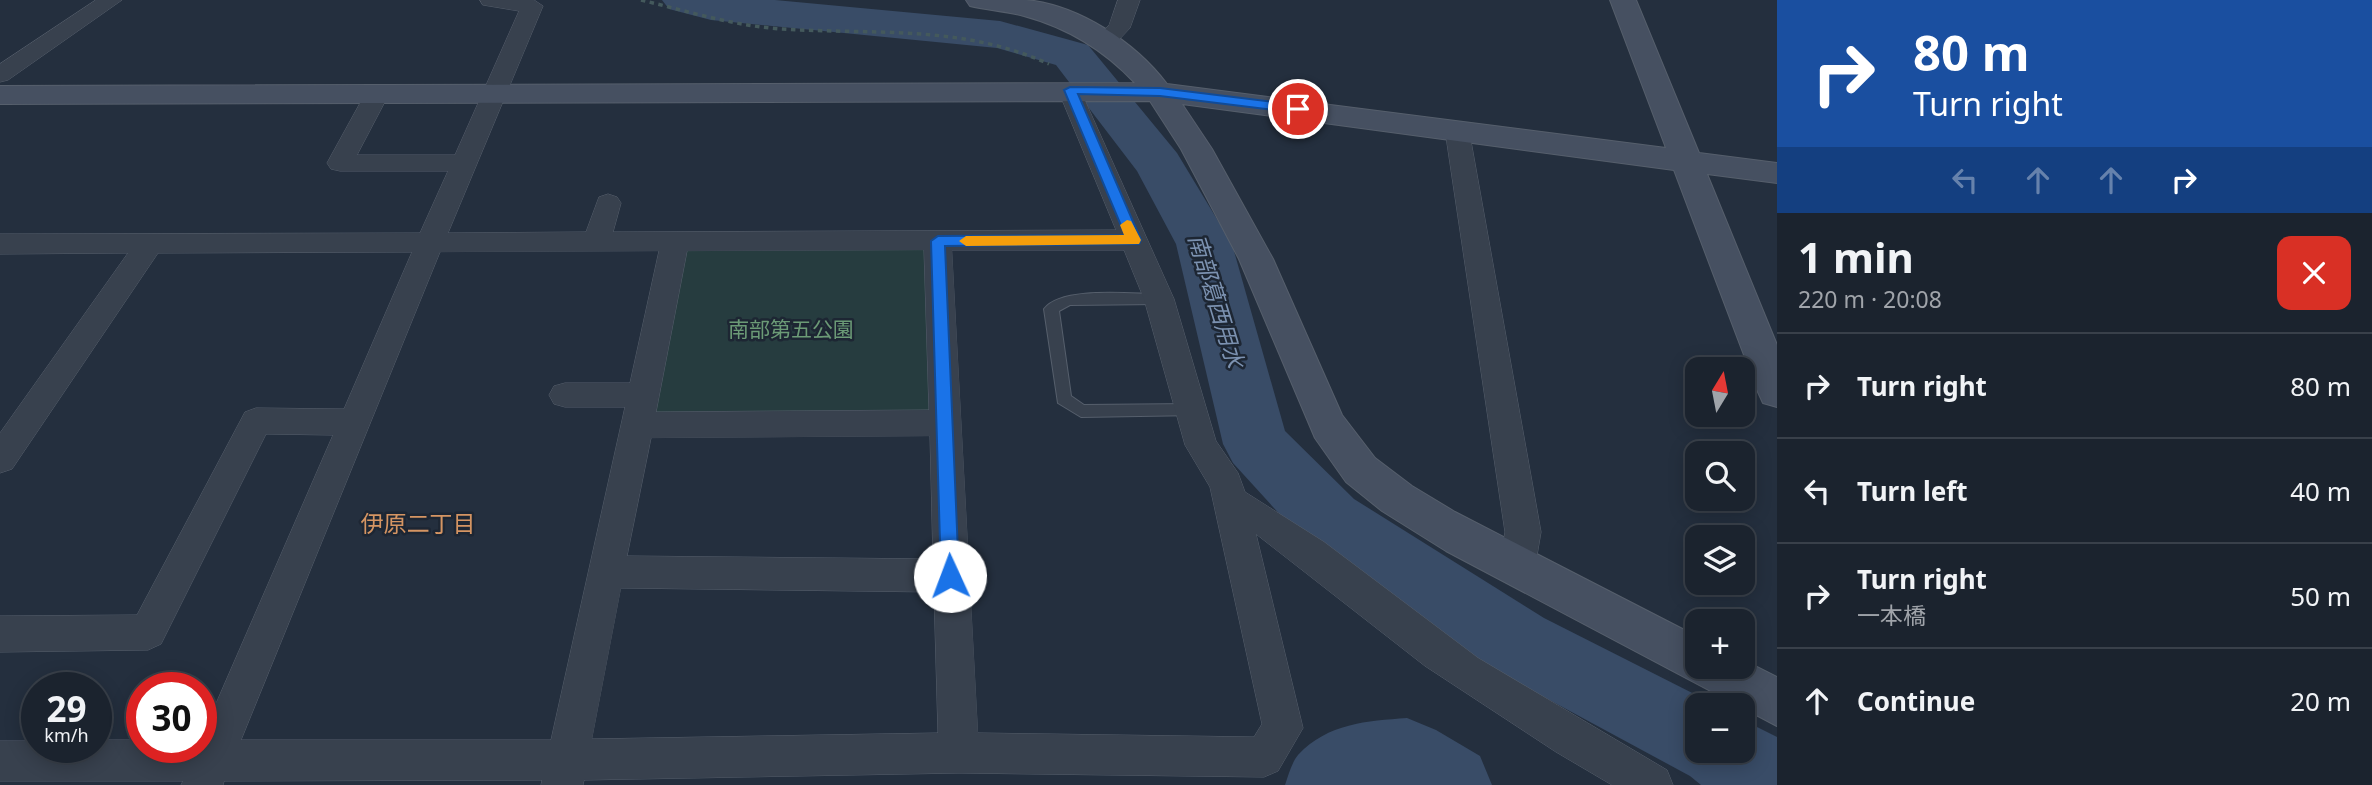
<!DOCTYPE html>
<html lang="en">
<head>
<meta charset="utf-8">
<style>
	:root { --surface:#1b232e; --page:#242b36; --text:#f1f3f6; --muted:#a0a4aa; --line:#39404a }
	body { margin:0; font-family:"Noto Sans","Noto Sans JP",sans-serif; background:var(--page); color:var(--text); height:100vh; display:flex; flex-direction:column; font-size:26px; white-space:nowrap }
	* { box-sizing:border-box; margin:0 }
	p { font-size:23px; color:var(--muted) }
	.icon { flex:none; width:38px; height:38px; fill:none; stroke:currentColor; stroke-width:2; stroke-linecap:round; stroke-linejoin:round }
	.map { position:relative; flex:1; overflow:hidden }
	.details { display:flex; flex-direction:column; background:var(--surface); width:595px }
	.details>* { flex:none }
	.guide { background:#1a4fa0; color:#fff; overflow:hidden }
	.needle { width:46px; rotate:10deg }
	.controls { position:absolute; left:1685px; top:357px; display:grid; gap:14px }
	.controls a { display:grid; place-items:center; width:70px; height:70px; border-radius:14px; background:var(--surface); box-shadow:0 4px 18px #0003,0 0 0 2px var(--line); font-size:35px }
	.speed { position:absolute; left:21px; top:672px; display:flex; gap:14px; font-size:35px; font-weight:700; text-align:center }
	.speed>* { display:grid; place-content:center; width:91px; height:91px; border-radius:50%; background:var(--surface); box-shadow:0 4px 18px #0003,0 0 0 2px var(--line); line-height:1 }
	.speed small { font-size:18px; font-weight:400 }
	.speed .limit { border:10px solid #d22; background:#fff; color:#111 }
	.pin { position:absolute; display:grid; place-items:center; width:60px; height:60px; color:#fff; margin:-30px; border:4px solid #fff; border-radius:50%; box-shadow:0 2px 7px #0007 }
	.me { position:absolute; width:77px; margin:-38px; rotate:358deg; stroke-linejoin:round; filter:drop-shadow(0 0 5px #0008) }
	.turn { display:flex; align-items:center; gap:24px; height:147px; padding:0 21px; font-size:32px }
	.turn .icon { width:91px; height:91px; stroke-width:2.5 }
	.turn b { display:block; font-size:49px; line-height:60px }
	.lanes { display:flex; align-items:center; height:66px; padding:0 21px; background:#0003; justify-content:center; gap:35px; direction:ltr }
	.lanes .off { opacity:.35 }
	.round { display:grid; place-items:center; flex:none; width:74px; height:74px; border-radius:14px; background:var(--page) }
	.overview { display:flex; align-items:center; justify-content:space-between; height:119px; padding:0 21px }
	h1 { font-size:42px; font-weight:700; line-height:52px }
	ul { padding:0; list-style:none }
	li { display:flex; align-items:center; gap:21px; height:105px; padding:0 21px; border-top:2px solid var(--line) }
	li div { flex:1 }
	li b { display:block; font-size:26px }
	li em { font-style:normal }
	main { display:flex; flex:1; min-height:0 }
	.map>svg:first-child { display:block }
</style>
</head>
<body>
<main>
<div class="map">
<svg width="1777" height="785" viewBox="0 0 1777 785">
	<rect width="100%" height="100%" fill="#242f3e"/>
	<path fill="#263c3f" d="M929 247 932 411 651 413 682 249Z"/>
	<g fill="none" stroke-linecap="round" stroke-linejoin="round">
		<g fill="#394c67" fill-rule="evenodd">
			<path d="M662 0H775L1000 21 1088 45 1177 153 1232 244 1285 431 1354 499 1544 618 1716 705H1698V751H1743V720L1777 737V785H1701L1690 776 1490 668 1304 541 1233 463 1223 444 1176 244 1137 171 1056 65 997 48 711 20 669 9Z"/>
			<path d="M1407 718 1436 730 1480 756 1492 785H1285C1288 776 1292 762 1298 755 1328 723 1367 721 1407 718Z"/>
		</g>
		<g stroke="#565f6c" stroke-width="2">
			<path id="lane" d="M1159 294 1166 299 1159 304 1070 305 1059 311 1071 396 1084 405 1192 404 1198 405 1200 410 1198 415 1081 417 1058 403 1044 309C1061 286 1131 294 1159 294Z"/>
		</g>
		<g stroke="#565f6c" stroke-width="1">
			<g id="street">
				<path d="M96 0H122L8 80 0 82V64Z"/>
				<path d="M480 0H534L543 6 448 233 586 232 599 197 608 194 617 197 621 203 613 232 1116 230 1058 90 1062 85H1078L1174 299 1216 441 1238 473 1245 492 1324 542 1478 658 1667 770 1673 785H1612L1556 752 1425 666 1256 534 1303 728 1278 771 1264 777 959 773 584 780 583 785H541L542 780 224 781 223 785H181L183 781H0V741H37V747H96V740H142V747H201V738L333 435 266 434 161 644 148 650 0 652V616L137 615 245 412 256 408 344 409 412 252 158 253 12 469 0 473V433L128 253 0 254V234L420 233 448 171H340L331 169 327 163 365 94 369 89H385L389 94 357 155H455L519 11 483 5ZM924 250 929 410 656 412 687 251ZM952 250H1124L1144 299 1185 445 1210 487 1262 724 1254 737 978 733ZM659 251 630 383H565L554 386 549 395 554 404 565 407H625L551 740H241L440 252ZM930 436 933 559 627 556 651 438ZM621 588 934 592 938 733 592 739Z"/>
				<path d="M1118 0H1140L1130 28 1113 46H1097L1094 41 1109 25Z"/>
				<path d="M1457 122 1466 125 1469 130 1541 532 1535 567 1530 578 1517 583 1504 578 1499 567 1505 532 1445 130 1448 125Z"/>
			</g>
		</g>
		<g stroke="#565f6c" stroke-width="2">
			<path id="secondary" d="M966 0C985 0 1006 0 1026 0 1079 5 1135 42 1167 84L1666 148 1610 0H1636L1699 153 1777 163V183L1707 174 1777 345V407L1763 403 1758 392 1674 170 1182 104 1212 149 1273 259 1342 415 1375 458 1412 486 1455 512 1698 637V667H1743V660L1777 677V726L1446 551 1382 511 1346 482 1315 438 1239 259 1181 149 1150 101 0 104V86L1135 83C1104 50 1068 28 1024 16 1006 11 987 10 970 6Z"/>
		</g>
		<path stroke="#44595c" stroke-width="3.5" stroke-dasharray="4.5 4.5" stroke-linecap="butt" d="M641 0C687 11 734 26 782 29 876 35 960 24 1049 64"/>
		<use href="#lane" fill="#38414e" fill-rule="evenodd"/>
		<use href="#street" fill="#38414e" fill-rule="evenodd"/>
		<use href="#secondary" fill="#465061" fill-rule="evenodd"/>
	</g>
	<path fill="#1a73e8" stroke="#114b97" stroke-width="2" d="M1070 87 1160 88 1298 105 1304 109 1298 113 1160 96 1078 94 1141 240 1139 244 945 246 959 576 957 582 950 584 944 582 941 576 931 241 938 236 1125 235 1064 90Z"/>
	<path fill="#f59e0b" d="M1127 220 1131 221 1141 240 1139 244 966 246 959 241 966 236 1124 235 1120 225Z"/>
	<g text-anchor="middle" stroke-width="5" stroke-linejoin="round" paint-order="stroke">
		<g font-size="21" fill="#6b9a76" stroke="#1d2633">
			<text x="791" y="337">南部第五公園</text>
		</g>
		<g font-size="23" font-style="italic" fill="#7c92b1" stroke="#1d2633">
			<text transform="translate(1216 301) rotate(73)" y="8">南部葛西用水</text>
		</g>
		<g font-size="23" fill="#d59563" stroke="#1d2633">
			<text x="418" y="532">伊原二丁目</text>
		</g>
	</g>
</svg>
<div class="controls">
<a><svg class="needle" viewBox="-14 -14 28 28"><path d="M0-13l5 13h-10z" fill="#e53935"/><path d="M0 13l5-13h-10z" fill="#a0a4aa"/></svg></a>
<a><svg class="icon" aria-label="search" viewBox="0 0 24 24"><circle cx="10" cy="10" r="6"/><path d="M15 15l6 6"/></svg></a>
<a><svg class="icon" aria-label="layers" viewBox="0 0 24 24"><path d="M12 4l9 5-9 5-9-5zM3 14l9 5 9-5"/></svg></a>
<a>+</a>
<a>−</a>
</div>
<div class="speed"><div>29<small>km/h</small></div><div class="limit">30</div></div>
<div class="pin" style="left:1298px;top:109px;background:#d93025"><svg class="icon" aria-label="arrive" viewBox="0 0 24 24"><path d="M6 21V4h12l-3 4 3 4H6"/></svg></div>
<svg class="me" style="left:950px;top:576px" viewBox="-20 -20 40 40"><circle r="19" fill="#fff"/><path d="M0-13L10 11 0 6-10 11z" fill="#1a73e8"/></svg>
</div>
<section class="details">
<div class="guide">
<div class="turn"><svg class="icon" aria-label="right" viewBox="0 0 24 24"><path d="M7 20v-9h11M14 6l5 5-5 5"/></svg><div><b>80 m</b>Turn right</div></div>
<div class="lanes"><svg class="icon off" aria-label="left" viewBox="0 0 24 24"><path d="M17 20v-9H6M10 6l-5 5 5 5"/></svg><svg class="icon off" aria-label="ahead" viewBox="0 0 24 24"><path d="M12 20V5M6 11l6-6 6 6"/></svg><svg class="icon off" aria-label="ahead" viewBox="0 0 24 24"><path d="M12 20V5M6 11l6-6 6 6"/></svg><svg class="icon" aria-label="right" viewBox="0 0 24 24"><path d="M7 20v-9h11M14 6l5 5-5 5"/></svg></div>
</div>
<div class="overview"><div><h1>1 min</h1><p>220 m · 20:08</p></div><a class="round" style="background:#d93025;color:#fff"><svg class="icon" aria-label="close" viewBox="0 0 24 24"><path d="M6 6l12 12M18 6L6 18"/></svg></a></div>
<ul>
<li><svg class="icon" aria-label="right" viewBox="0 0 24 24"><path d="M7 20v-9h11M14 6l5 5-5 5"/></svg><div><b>Turn right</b></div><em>80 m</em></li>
<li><svg class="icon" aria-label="left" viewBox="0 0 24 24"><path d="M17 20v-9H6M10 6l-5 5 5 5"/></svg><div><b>Turn left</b></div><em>40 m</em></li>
<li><svg class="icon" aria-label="right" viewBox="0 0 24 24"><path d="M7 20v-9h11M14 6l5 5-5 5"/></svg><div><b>Turn right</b><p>一本橋</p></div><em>50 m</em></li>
<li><svg class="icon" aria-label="ahead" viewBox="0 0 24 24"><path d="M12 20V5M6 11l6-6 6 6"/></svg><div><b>Continue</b></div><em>20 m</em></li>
</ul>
</section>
</main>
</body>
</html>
